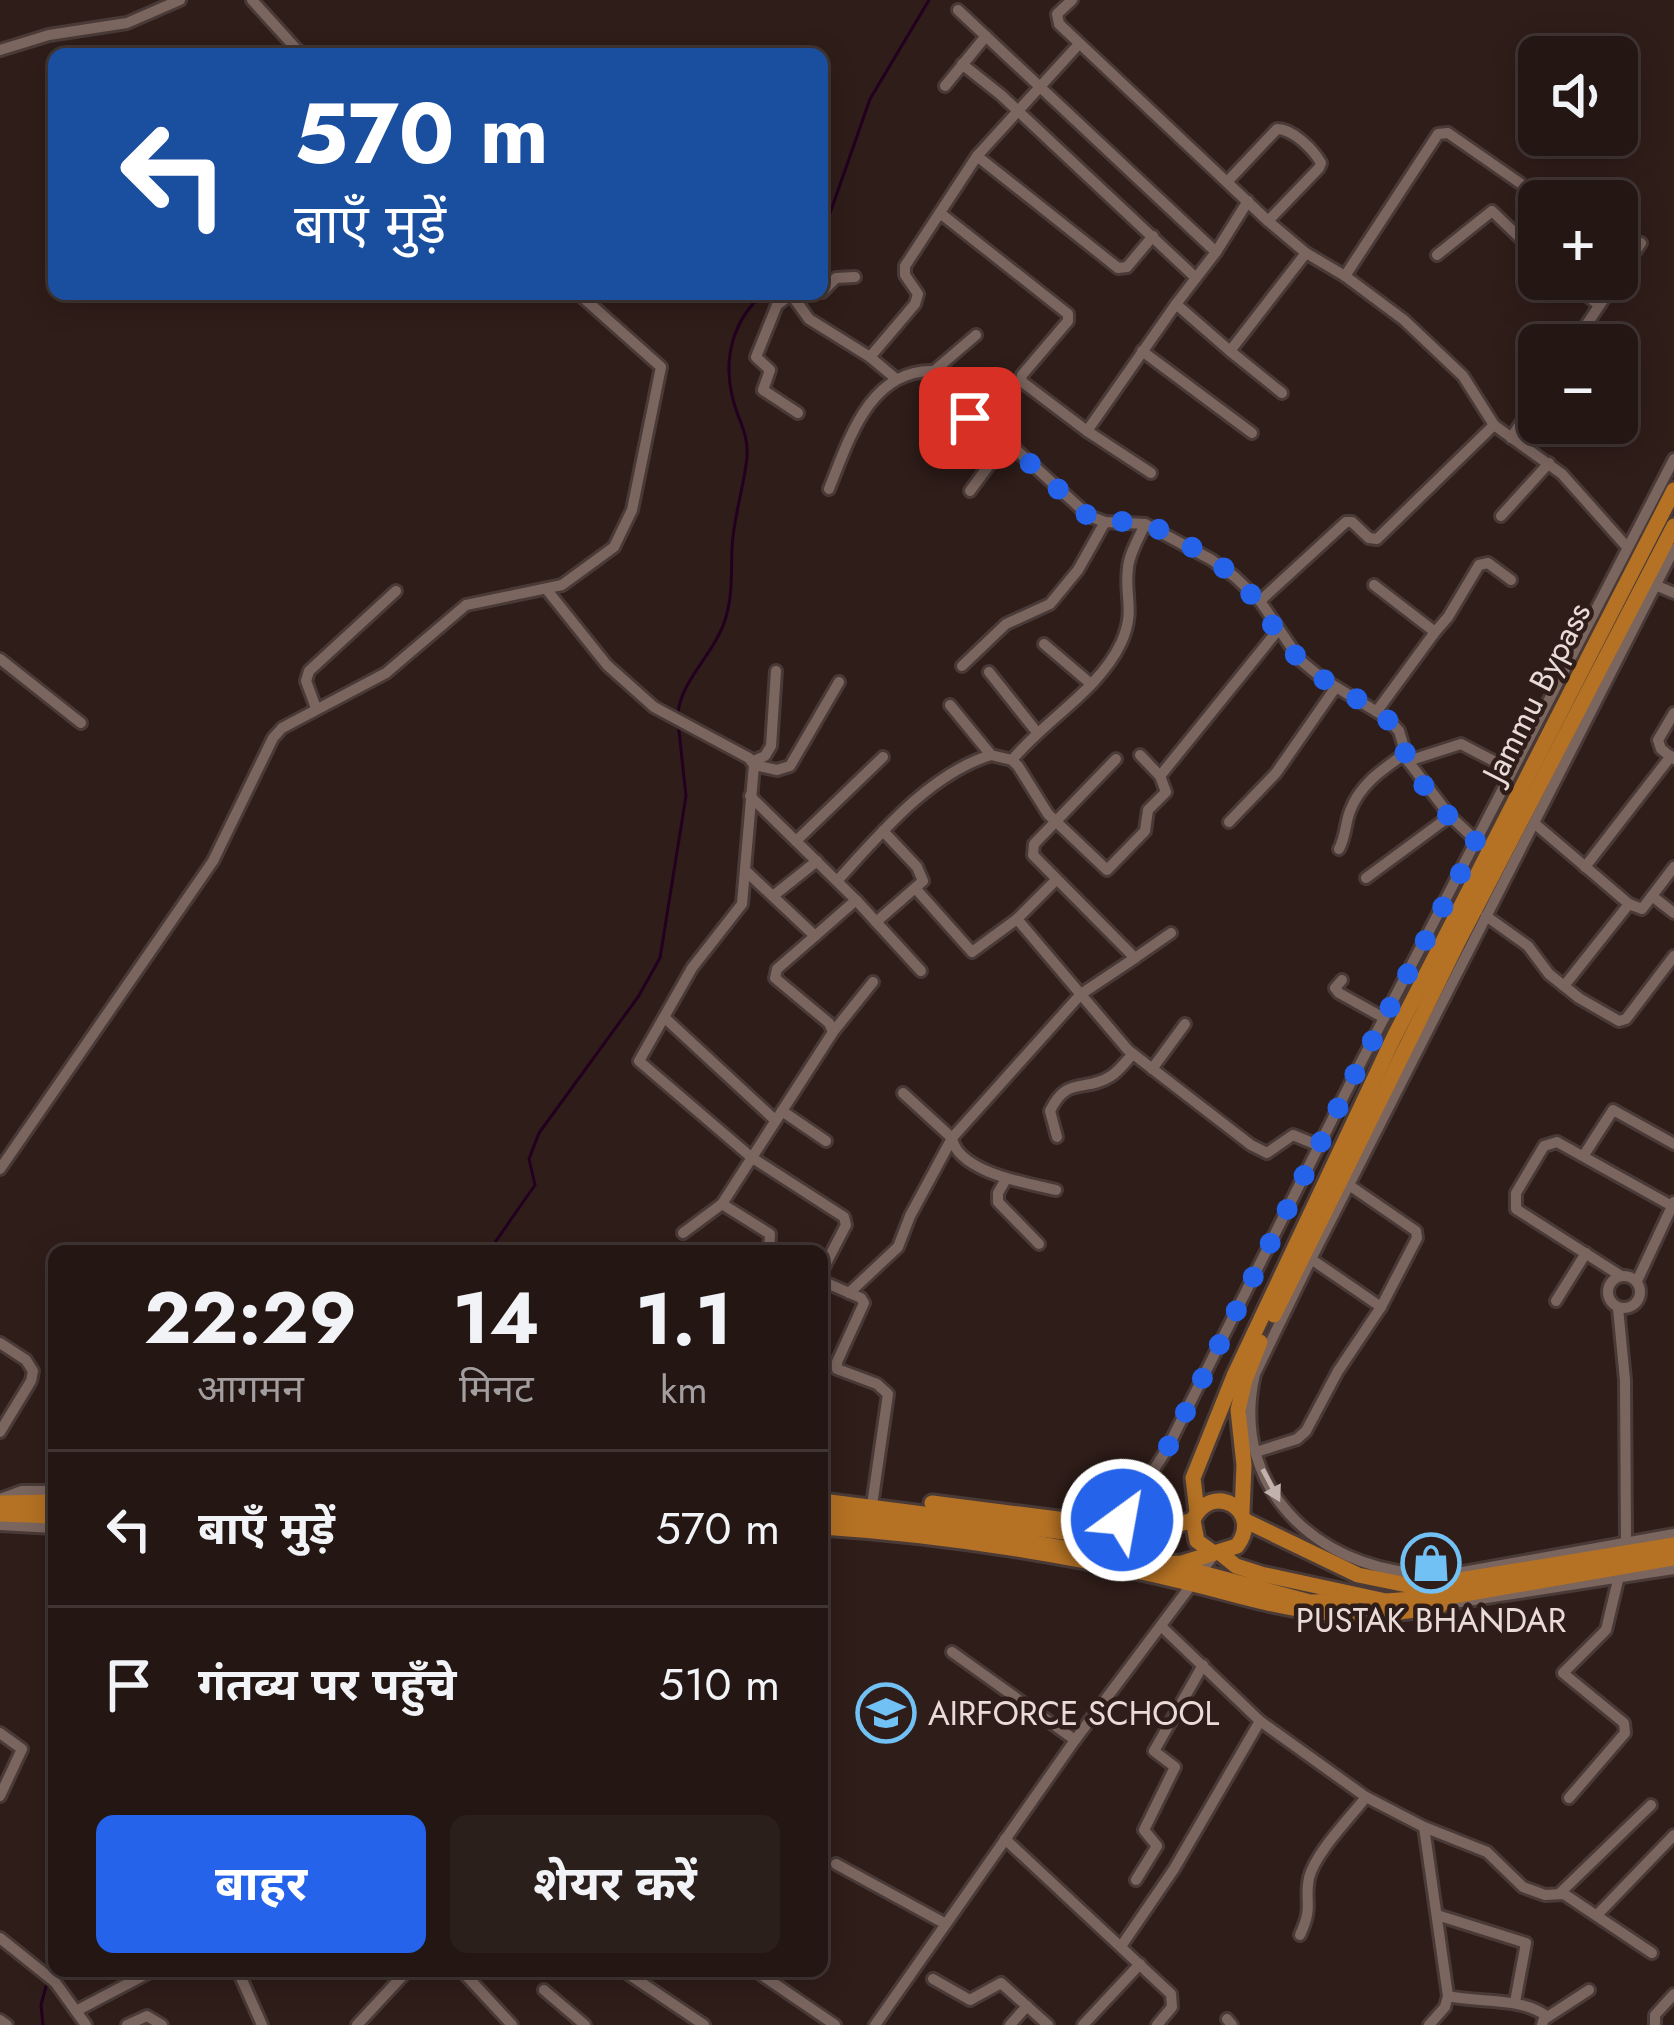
<!DOCTYPE html>
<html lang="hi">
<head>
<meta charset="utf-8">
<style>
	:root { --surface:#231613; --page:#2b1f1c; --text:#f1f3f6; --muted:#a39fa0; --line:#403533; --accent:#2563eb }
	body { margin:0; font-family:Jost,"Noto Sans Devanagari",sans-serif; background:var(--page); color:var(--text); height:100vh; display:flex; flex-direction:column; font-size:45px; white-space:nowrap }
	* { box-sizing:border-box; margin:0 }
	p { font-size:39px; color:var(--muted) }
	.icon { flex:none; width:66px; height:66px; fill:none; stroke:currentColor; stroke-width:2; stroke-linecap:round; stroke-linejoin:round }
	.map { position:relative; flex:1; overflow:hidden }
	.side { position:absolute; left:48px; top:1245px; width:780px; height:732px; display:flex; flex-direction:column; background:var(--surface); border-radius:18px; box-shadow:0 6px 30px #0003,0 0 0 3px var(--line) }
	.side>* { flex:none }
	.top-card { position:absolute; left:48px; top:48px; width:780px; height:252px; border-radius:18px; box-shadow:0 6px 30px #0003,0 0 0 3px var(--line); background:#1a4fa0; color:#fff; overflow:hidden }
	.controls { position:absolute; left:1518px; top:36px; display:grid; gap:24px }
	.controls a { display:grid; place-items:center; width:120px; height:120px; border-radius:18px; background:var(--surface); box-shadow:0 6px 30px #0003,0 0 0 3px var(--line); font-size:60px }
	.pin { position:absolute; display:grid; place-items:center; width:102px; height:102px; color:#fff; margin:-51px; border-radius:24px; box-shadow:0 6px 18px #0006 }
	.me { position:absolute; width:132px; margin:-66px; rotate:32deg; stroke-linejoin:round; filter:drop-shadow(0 0 9px #0008) }
	.turn { display:flex; align-items:center; gap:42px; height:252px; padding:0 48px; font-size:54px }
	.turn .icon { width:156px; height:156px; stroke-width:2.5 }
	.turn b { display:block; font-size:84px; line-height:102px }
	.eta { display:flex; justify-content:space-evenly; align-items:center; height:204px; text-align:center }
	.eta b { font-size:72px; font-weight:700; line-height:84px }
	.action { display:flex; gap:24px; margin-top:auto; padding:24px 48px }
	.action a { flex:1; height:138px; border-radius:18px; background:var(--accent); color:#fff; font-size:48px; font-weight:700; line-height:138px; text-align:center }
	.action a+a { background:var(--page); color:var(--text) }
	ul { padding:0; list-style:none }
	li { display:flex; align-items:center; gap:36px; height:156px; padding:0 48px; border-top:3px solid var(--line) }
	li div { flex:1 }
	li b { display:block; font-size:45px }
	li em { font-style:normal }
	.map>svg:first-child { display:block }
</style>
</head>
<body>
<div class="map">
<svg width="1674" height="2025" viewBox="0 0 1674 2025">
	<rect width="100%" height="100%" fill="#2f1d19"/>
	<g fill="none" stroke-linecap="round" stroke-linejoin="round">
		<g stroke="#230020" stroke-width="3">
			<path d="M822 236 870 99 929 0"/>
			<path d="M678 712C683 678 713 655 724 623 733 598 731 574 732 549 733 518 744 488 747 457 749 432 736 417 732 395 723 357 734 319 763 294"/>
			<path d="M489 1251 535 1185 529 1159 539 1133 638 997 660 958 686 796 678 722"/>
			<path d="M50 1970 54 1954"/>
			<path d="M43 2025 41 2005 48 1979"/>
		</g>
		<g stroke="#493a37" stroke-width="16">
			<g id="minor">
				<path d="M252 0 301 54"/>
				<path d="M1072 0 1057 14 1059 24 1268 221 1306 253 1345 276 1404 320 1463 376 1494 425 1562 474 1627 547"/>
				<path d="M958 10 1216 252 1196 278"/>
				<path d="M0 50 49 35 127 23 180 0"/>
				<path d="M962 64 1001 95 1196 278 1176 304 1230 351 1306 253"/>
				<path d="M945 86 986 36"/>
				<path d="M977 156 1118 268 1127 267 1153 236"/>
				<path d="M1227 182 1277 129C1293 129 1313 149 1321 163L1319 168 1268 221"/>
				<path d="M940 213 1068 314V321L1022 375 1021 381 1087 431"/>
				<path d="M1216 252 1248 201"/>
				<path d="M1437 255 1492 211 1539 256"/>
				<path d="M1345 276 1438 134 1448 133 1520 183"/>
				<path d="M1617 278 1641 243"/>
				<path d="M1567 279 1599 305"/>
				<path d="M822 292 836 278 855 277"/>
				<path d="M1573 345 1617 279"/>
				<path d="M1142 351 1252 433"/>
				<path d="M1230 351 1282 393"/>
				<path d="M870 357 915 304 918 294 905 275V266L977 156 1079 44"/>
				<path d="M934 371 976 335"/>
				<path d="M798 413 763 390 770 370 756 357 777 305 791 294 809 319 870 357 895 378"/>
				<path d="M1511 438 1539 396"/>
				<path d="M1151 473 1087 431 1176 304"/>
				<path d="M829 489C849 439 870 369 934 371L959 410 1013 447 1089 516 1105 522 1145 524 1212 560 1235 577 1260 601 1300 660 1323 679 1387 718 1399 731 1408 761 1450 816 1481 845"/>
				<path d="M970 491 1006 442"/>
				<path d="M1501 516 1549 463"/>
				<path d="M1374 585 1435 632 1377 711"/>
				<path d="M1655 585 1674 593"/>
				<path d="M547 590 607 665 654 707 749 758 754 765 742 904 692 968 639 1061 751 1157 844 1217 846 1225 822 1271"/>
				<path d="M1260 601 1346 522H1352L1369 538 1377 539 1494 425"/>
				<path d="M1435 632 1448 617 1479 565 1488 563 1511 580"/>
				<path d="M1044 644 1091 684"/>
				<path d="M0 659 81 723"/>
				<path d="M962 666 1006 624 1050 604 1078 570 1105 522"/>
				<path d="M989 672 1036 731"/>
				<path d="M950 705 991 755 1012 760 1018 766 1048 814 1107 870 1145 831 1148 810 1166 792 1160 776 1140 755"/>
				<path d="M316 708 306 681 309 671 396 591"/>
				<path d="M1116 759 1034 844 1033 855 1135 958 1171 933"/>
				<path d="M1674 759 1661 749 1658 740 1674 713"/>
				<path d="M1012 760C1045 720 1099 690 1121 643 1136 610 1124 597 1128 568 1129 554 1139 538 1145 524"/>
				<path d="M753 761 765 756 771 746 776 671"/>
				<path d="M1408 761 1461 744 1509 769"/>
				<path d="M754 765 777 770 790 766 839 682"/>
				<path d="M1160 776 1278 630"/>
				<path d="M1229 822 1276 773 1336 687"/>
				<path d="M1534 823 1629 904 1564 986"/>
				<path d="M796 841 883 757"/>
				<path d="M1339 849C1346 836 1345 824 1350 811 1360 784 1383 769 1406 753"/>
				<path d="M1585 867 1671 756"/>
				<path d="M748 873 815 936 856 900 750 796"/>
				<path d="M1366 878 1450 816"/>
				<path d="M837 881C879 835 929 774 991 755"/>
				<path d="M916 889 972 952 1017 919 1056 880"/>
				<path d="M773 896 817 861"/>
				<path d="M1652 896 1674 913"/>
				<path d="M856 900 921 971"/>
				<path d="M1629 904 1642 909 1674 867"/>
				<path d="M1486 916 1528 946 1549 974 1579 998 1619 1021 1626 1019 1674 956"/>
				<path d="M1017 919 1128 1050 1251 1145 1267 1153 1293 1135 1320 1146"/>
				<path d="M876 922 923 881 917 867 883 831"/>
				<path d="M815 936 777 969 775 978 829 1023 833 1032 782 1111 826 1141"/>
				<path d="M1342 980 1335 988 1339 993 1384 1018"/>
				<path d="M665 1018 775 1120"/>
				<path d="M833 1032 873 982"/>
				<path d="M1152 1069 1185 1024"/>
				<path d="M903 1093 952 1138"/>
				<path d="M1057 1137 1050 1111C1067 1075 1085 1093 1111 1076 1119 1071 1126 1061 1133 1054"/>
				<path d="M1584 1155 1613 1110 1674 1144"/>
				<path d="M0 1169 213 861 273 738 282 728 386 673 466 605 562 585 614 547 632 510 661 367 579 294"/>
				<path d="M1006 1179 998 1193V1202L1039 1244"/>
				<path d="M1056 1190C1026 1183 958 1172 952 1138L1081 994 1135 958"/>
				<path d="M683 1233 722 1204"/>
				<path d="M769 1251 770 1234 722 1204 782 1111"/>
				<path d="M1311 1259 1381 1307"/>
				<circle cx="1624" cy="1292" r="16"/>
				<path d="M1621 1276 1516 1209V1193L1544 1146 1557 1142 1672 1206"/>
				<path d="M822 1281 861 1298 864 1303 837 1362V1369L877 1384 888 1394 872 1505"/>
				<path d="M1637 1281 1674 1202"/>
				<path d="M849 1293 898 1247 910 1216 950 1142"/>
				<path d="M1556 1301 1586 1253"/>
				<path d="M1618 1308 1625 1380 1626 1539"/>
				<path d="M0 1343 26 1360 33 1371 31 1381 0 1432"/>
				<path d="M1256 1452 1297 1439 1306 1431 1338 1371 1381 1307 1417 1238 1416 1231 1349 1185"/>
				<path d="M0 1499 22 1491H54"/>
				<path d="M1122 1520 1167 1449 1356 1072 1674 459"/>
				<path d="M0 1525 54 1528"/>
				<path d="M1442 1574C1329 1578 1227 1494 1255 1374L1311 1259 1674 549"/>
				<path d="M1435 1577 1674 1534"/>
				<path d="M1434 1606 1674 1569"/>
				<path d="M1162 1627 1260 1721 1366 1797 1424 1827 1487 1852 1523 1887 1545 1895 1564 1894 1652 1953"/>
				<path d="M952 1652 1075 1740"/>
				<path d="M0 1733 22 1749 0 1796"/>
				<path d="M1569 1798 1625 1733 1624 1723 1563 1673 1606 1630 1619 1576"/>
				<path d="M1424 1827 1448 1996 1445 2007 1429 2025"/>
				<path d="M1005 1839 1171 1994 1172 2007 1157 2025"/>
				<path d="M836 1864 944 1923"/>
				<path d="M1136 1880 1157 1846 1144 1830 1175 1767 1154 1751 1203 1665"/>
				<path d="M1560 1893 1651 1805"/>
				<path d="M1437 1915 1526 1943 1515 2002"/>
				<path d="M1597 1915 1674 1835"/>
				<path d="M1300 1935C1314 1905 1304 1902 1309 1878 1315 1853 1350 1818 1366 1797"/>
				<path d="M0 1938 55 1982 86 2025"/>
				<path d="M1122 1945 1174 1869 1260 1721"/>
				<path d="M238 1971 262 2025"/>
				<path d="M462 1971 512 2025"/>
				<path d="M624 1971 704 2025"/>
				<path d="M756 1971 835 2025"/>
				<path d="M933 1979 970 2000 1001 1983 1048 2025"/>
				<path d="M544 1990 585 2025"/>
				<path d="M1448 1996C1480 2003 1519 1997 1545 2015L1542 2025"/>
				<path d="M76 2011 152 1971"/>
				<path d="M1546 2018 1589 1990"/>
				<path d="M1227 2019 1232 2025"/>
				<path d="M0 2020 7 2025"/>
				<path d="M127 2025 147 2016 162 2025"/>
				<path d="M357 2025 407 1971"/>
				<path d="M875 2025 1075 1740 1216 1552"/>
				<path d="M1010 2025 1027 2006"/>
				<path d="M1083 2025 1140 1964"/>
				<path d="M1655 2025V2015L1674 1994"/>
			</g>
		</g>
		<g stroke="#493a37" stroke-width="21">
			<g id="highway">
				<path d="M1274 1315 1459 940 1674 526"/>
				<path d="M822 1501 1111 1538 1138 1536 1193 1520"/>
				<path d="M0 1503 54 1502"/>
				<path d="M932 1503 1105 1525 1122 1520"/>
				<path d="M1197 1512 1193 1478 1234 1376 1394 1037 1674 490"/>
				<path d="M1242 1512 1244 1465 1238 1410 1245 1380 1260 1342"/>
				<path d="M0 1514 54 1516"/>
				<path d="M822 1515 911 1522 1157 1564 1182 1563 1237 1546C1264 1510 1211 1480 1193 1520L1197 1541 1211 1551"/>
				<path d="M1246 1521 1358 1575 1417 1587 1674 1545"/>
				<path d="M822 1527C932 1534 1043 1551 1150 1574 1263 1598 1319 1630 1440 1606"/>
				<path d="M1220 1553 1236 1566 1261 1574 1386 1601 1453 1596 1674 1558"/>
				<path d="M1172 1565 1310 1602 1352 1601"/>
			</g>
		</g>
		<use href="#minor" stroke="#7b655f" stroke-width="10"/>
		<use href="#highway" stroke="#b57224" stroke-width="15"/>
	</g>
	<defs><path id="oneway-solid" d="M-6-.8H1V-3.2L6.5 0L1 3.2V.8H-6Z" transform="scale(3)"/></defs>
	<use fill="#c2b2ae" href="#oneway-solid" transform="translate(1271 1485) rotate(62)"/>
	<g fill="none" stroke-linecap="round" stroke-linejoin="round">
		<path stroke="#2563eb" stroke-width="21" stroke-dasharray="0 37.8" d="M970 418 1013 448 1089 517C1104 525 1118 520 1134 522 1159 525 1188 545 1209 558 1260 589 1264 623 1301 661 1327 688 1366 698 1392 724 1402 733 1401 745 1407 757 1417 781 1455 828 1477 842L1356 1072 1167 1449 1122 1520"/>
	</g>
	<defs>
		<g id="shop-ring" transform="scale(3)"><circle r="9.5" fill="#2f1d19" stroke="#72c1f5" stroke-width="1.5"/><path d="M-5-2.5h2.3a2.7 3.5 0 0 1 5.4 0H5L5.5 6h-11ZM-1.5-2.5h3a1.5 2.3 0 0 0-3 0Z" fill="#72c1f5"/></g>
		<g id="school-ring" transform="scale(3)"><circle r="9.5" fill="#2f1d19" stroke="#72c1f5" stroke-width="1.5"/><path d="M0-5L7-2L0 1L-7-2ZM-4 1L0 2.5L4 1V4Q0 6-4 4Z" fill="#72c1f5"/></g>
	</defs>
	<g fill-rule="evenodd">
		<use href="#shop-ring" x="1431" y="1563"/>
		<use href="#school-ring" x="886" y="1713"/>
	</g>
	<g text-anchor="middle" stroke-width="9" stroke-linejoin="round" paint-order="stroke">
		<g font-size="33" fill="#e9dbd8" stroke="#2f1d19">
			<text transform="translate(1536 692) rotate(-63)" y="12">Jammu Bypass</text>
		</g>
		<g font-size="33" fill="#e9dbd8" stroke="#2f1d19">
			<text x="1431" y="1632">PUSTAK BHANDAR</text>
			<text x="928" y="1725" text-anchor="start">AIRFORCE SCHOOL</text>
		</g>
	</g>
</svg>
<div class="controls">
<a><svg class="icon" aria-label="sound" viewBox="0 0 24 24"><path d="M4 9h4l5-4v14l-5-4H4zM17 9q2 3 0 6"/></svg></a>
<a>+</a>
<a>−</a>
</div>
<div class="pin" style="left:970px;top:418px;background:#d93025"><svg class="icon" aria-label="arrive" viewBox="0 0 24 24"><path d="M6 21V4h12l-3 4 3 4H6"/></svg></div>
<svg class="me" style="left:1122px;top:1520px" viewBox="-20 -20 40 40"><circle r="17" fill="#2563eb" stroke="#fff" stroke-width="3"/><path d="M0-11L8 9 0 5-8 9z" fill="#fff"/></svg>
<div class="top-card">
<div class="turn"><svg class="icon" aria-label="left" viewBox="0 0 24 24"><path d="M17 20v-9H6M10 6l-5 5 5 5"/></svg><div><b>570 m</b>बाएँ मुड़ें</div></div>
</div>
<section class="side">
<div class="eta">
<div><b>22:29</b><p>आगमन</p></div>
<div><b>14</b><p>मिनट</p></div>
<div><b>1.1</b><p>km</p></div>
</div>
<ul>
<li><svg class="icon" aria-label="left" viewBox="0 0 24 24"><path d="M17 20v-9H6M10 6l-5 5 5 5"/></svg><div><b>बाएँ मुड़ें</b></div><em>570 m</em></li>
<li><svg class="icon" aria-label="arrive" viewBox="0 0 24 24"><path d="M6 21V4h12l-3 4 3 4H6"/></svg><div><b>गंतव्य पर पहुँचे</b></div><em>510 m</em></li>
</ul>
<div class="action"><a>बाहर</a><a>शेयर करें</a></div>
</section>
</div>
</body>
</html>
